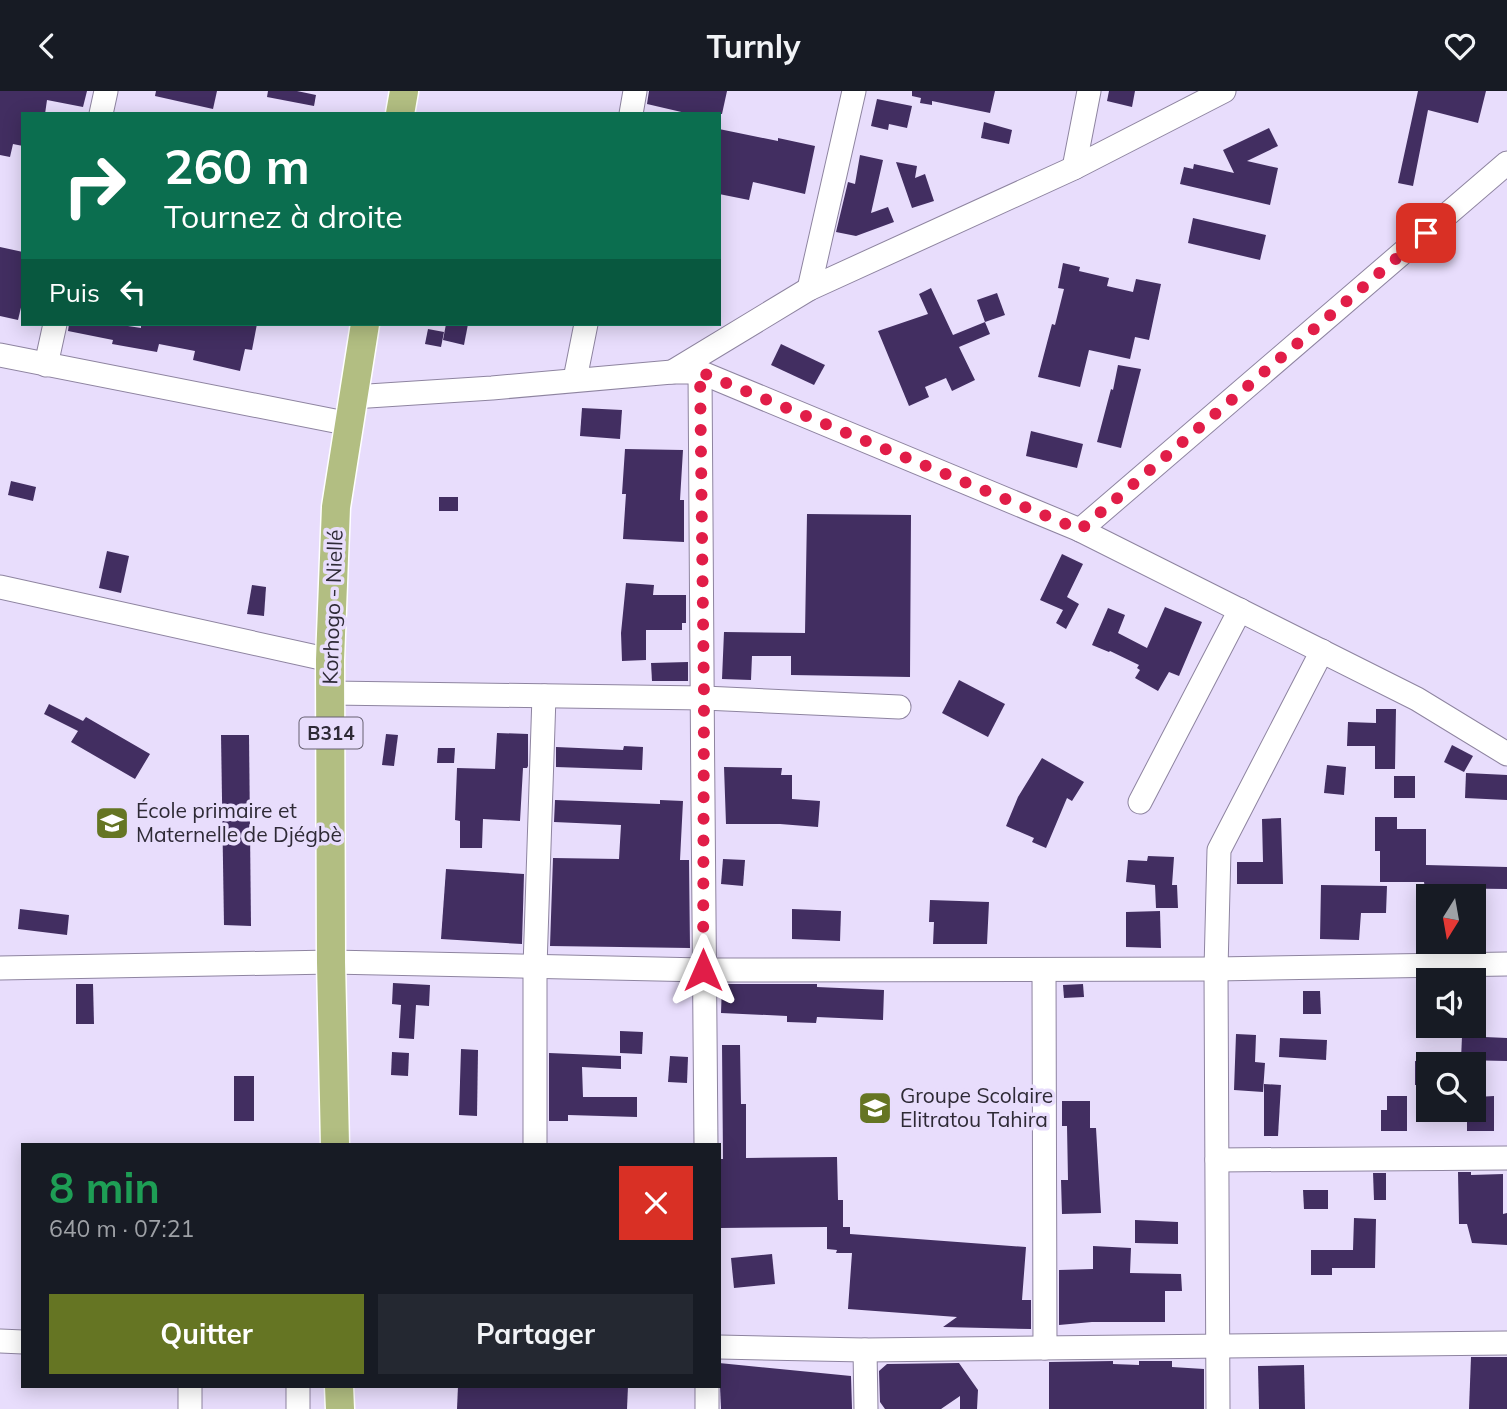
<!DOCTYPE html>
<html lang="fr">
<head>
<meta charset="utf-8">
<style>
	:root { --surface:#171b24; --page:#242831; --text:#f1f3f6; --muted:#9ea1a6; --accent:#657523 }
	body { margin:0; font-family:Mulish,sans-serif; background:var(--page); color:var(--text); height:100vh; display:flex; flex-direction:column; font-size:26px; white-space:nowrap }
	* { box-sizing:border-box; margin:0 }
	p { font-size:23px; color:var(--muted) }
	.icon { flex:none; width:38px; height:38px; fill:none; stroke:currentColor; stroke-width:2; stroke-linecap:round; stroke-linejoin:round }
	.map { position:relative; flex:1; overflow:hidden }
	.details { position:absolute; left:21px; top:1052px; width:700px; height:245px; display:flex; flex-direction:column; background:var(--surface); border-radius:0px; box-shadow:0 4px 18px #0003 }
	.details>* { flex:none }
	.banner { position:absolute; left:21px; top:21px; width:700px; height:214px; border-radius:0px; box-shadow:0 4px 18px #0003; background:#0b6e4f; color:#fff; overflow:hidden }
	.needle { width:46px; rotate:191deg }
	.fabs { position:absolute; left:1416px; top:793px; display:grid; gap:14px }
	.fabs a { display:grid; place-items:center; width:70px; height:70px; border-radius:0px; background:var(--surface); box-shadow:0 4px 18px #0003; font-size:35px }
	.pin { position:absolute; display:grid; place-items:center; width:60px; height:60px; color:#fff; margin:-30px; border-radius:14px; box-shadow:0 4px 10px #0006 }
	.me { position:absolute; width:77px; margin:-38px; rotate:0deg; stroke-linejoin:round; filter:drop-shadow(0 0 5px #0008) }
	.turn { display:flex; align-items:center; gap:24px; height:147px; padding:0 28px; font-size:32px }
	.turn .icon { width:91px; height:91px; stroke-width:2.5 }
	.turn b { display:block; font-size:49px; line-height:60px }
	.then { display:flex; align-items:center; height:66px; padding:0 28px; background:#0003; gap:14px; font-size:26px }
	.round { display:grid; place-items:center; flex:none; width:74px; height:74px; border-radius:0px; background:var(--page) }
	.overview { display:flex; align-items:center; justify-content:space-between; height:119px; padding:0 28px }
	h1 { font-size:42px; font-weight:700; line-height:52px; color:#1e9e55 }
	.cta { display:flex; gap:14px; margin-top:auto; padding:14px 28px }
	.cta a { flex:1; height:80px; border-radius:0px; background:var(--accent); color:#fff; font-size:28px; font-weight:700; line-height:80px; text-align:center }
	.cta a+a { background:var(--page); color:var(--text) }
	header { display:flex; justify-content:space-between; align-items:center; height:91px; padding:0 28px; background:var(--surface); font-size:32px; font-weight:700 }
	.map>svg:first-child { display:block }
</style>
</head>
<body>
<header><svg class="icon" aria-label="back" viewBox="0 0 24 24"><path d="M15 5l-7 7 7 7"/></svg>Turnly<svg class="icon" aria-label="heart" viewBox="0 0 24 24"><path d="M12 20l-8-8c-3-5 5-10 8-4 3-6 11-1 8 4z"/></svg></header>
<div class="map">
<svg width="1507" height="1318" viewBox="0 0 1507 1318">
	<rect width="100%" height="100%" fill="#e8ddfc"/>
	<g fill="#422e61">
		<path d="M0 0H87L83 16 47 9 45 23H23V55L13 53 10 66 0 64Z"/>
		<path d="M156 0H217L213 18 155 5Z"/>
		<path d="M268 0H297L316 4 314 15 267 6Z"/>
		<path d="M649 0H727L722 23H690L647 13Z"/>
		<path d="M912 0H995L990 22 932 10V14L920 12 921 7 912 5Z"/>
		<path d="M1109 0H1135L1132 16 1107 10Z"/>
		<path d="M1418 0H1486L1478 32 1428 19 1413 95 1398 92Z"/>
		<path d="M877 8 912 15 907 37 889 33 888 39 871 35Z"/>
		<path d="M984 31 1012 39 1009 53 981 47Z"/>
		<path d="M1269 37 1278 55 1247 70 1278 77 1270 114 1180 93 1184 76 1193 78 1194 73 1234 82 1223 59Z"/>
		<path d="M719 38 778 50V47L815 55 805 103 753 91 749 109 719 103Z"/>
		<path d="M860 64 883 69 871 122 888 116 894 131 856 145 836 141 848 91 855 93Z"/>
		<path d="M896 71 917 75 915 87 925 83 934 110 912 117Z"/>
		<path d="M1193 127 1266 144 1260 169 1188 152Z"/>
		<path d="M0 156 23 161V208L18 229 0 225Z"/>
		<path d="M1063 172 1080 176 1079 180 1109 187 1107 195 1133 201 1136 188 1161 193 1149 249 1135 246 1130 268 1089 259 1080 296 1038 286 1052 233 1055 234 1064 198 1058 197Z"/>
		<path d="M931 197 953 244 985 231 990 243 959 256 975 289 952 300 946 287 925 296 929 306 909 315 878 240 928 223 919 203Z"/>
		<path d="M997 202 1005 224 985 231 977 209Z"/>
		<path d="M69 233H115L141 237V233H257L252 259 245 258 240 280 193 269 195 260 159 253 157 261 112 253 113 249 68 240Z"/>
		<path d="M446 233H468L464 254 443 249Z"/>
		<path d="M428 238 444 241 441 256 425 253Z"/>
		<path d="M781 253 825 274 814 294 771 274Z"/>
		<path d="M1118 274 1141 278 1121 357 1097 351 1111 298 1113 299Z"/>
		<path d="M582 317 622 319 620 348 580 345Z"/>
		<path d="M1031 340 1083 353 1077 377 1026 365Z"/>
		<path d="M625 358 683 359 680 409H684V451L623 448 626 403H622Z"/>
		<path d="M11 390 36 396 33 410 8 404Z"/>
		<rect x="439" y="406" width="19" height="14"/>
		<path d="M807 423 911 424 910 586 791 584V565H752L751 589 722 588 724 541 805 542Z"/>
		<path d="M107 460 129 465 121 502 99 497Z"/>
		<path d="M1062 463 1083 473 1067 506 1079 513 1066 538 1056 532 1063 519 1040 509Z"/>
		<path d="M626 492 654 494 653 504H686V532H682V539H646V569L622 570 621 542Z"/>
		<path d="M252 494 266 496 264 525 247 523Z"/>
		<path d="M1165 516 1202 531 1179 585 1169 581 1158 600 1135 587 1140 579 1137 577 1139 574 1110 560 1109 561 1092 554 1108 517 1125 524 1118 542 1147 557Z"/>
		<path d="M688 571V590H652L651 572Z"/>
		<path d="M959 589 1005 613 988 646 942 622Z"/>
		<path d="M49 613 83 630 86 626 150 663 135 688 71 651 78 640 44 623Z"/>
		<path d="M1376 618H1396L1395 678H1375V655H1347L1348 631 1376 632Z"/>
		<path d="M497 642 528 643V675L527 677H523L520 730 483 728 482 757H460V730L455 729 457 677 495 678Z"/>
		<path d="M386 643 398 644 394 675 382 674Z"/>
		<path d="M221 644H249L251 835 224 834Z"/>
		<path d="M1452 654 1473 665 1464 681 1444 671Z"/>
		<path d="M624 655 643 656 642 679 556 676V656L623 659Z"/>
		<path d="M438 657H455L454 672H437Z"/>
		<path d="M1042 667 1084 691 1072 710 1067 707 1046 757 1032 751 1034 747 1006 735 1018 706Z"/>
		<path d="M1327 674 1346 676 1344 704 1324 702Z"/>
		<path d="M724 676 782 677 781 684H792V708L820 710 818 736 780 733H726Z"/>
		<path d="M1466 682 1507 684V709L1465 707Z"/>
		<rect x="1394" y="685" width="21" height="22"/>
		<path d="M555 709 660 713V709L683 710 680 769H689L690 857 550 855 553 767 619 768 621 734 554 731Z"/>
		<path d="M1375 726H1397V738H1426V774L1507 776V798L1425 797 1424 791H1380V760H1375Z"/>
		<path d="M1281 727 1283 793H1237V771H1263L1262 728Z"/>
		<path d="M1148 765 1174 766 1172 794H1177L1178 817H1156L1155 794 1126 791 1128 769 1147 770Z"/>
		<path d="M723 768 745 769 743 795 721 793Z"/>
		<path d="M446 778 524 783 522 853 441 848Z"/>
		<path d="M1321 794 1387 795 1386 822H1361L1359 849 1320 848Z"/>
		<path d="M930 809 989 811 987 853H933L934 831H929Z"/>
		<path d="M20 818 69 824 67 844 18 838Z"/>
		<path d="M792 818 841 820 840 850 792 848Z"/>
		<path d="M1160 820 1161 857 1126 856V821Z"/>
		<path d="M393 892 430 894 429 915 416 914 414 948 399 947 401 914 392 913Z"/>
		<path d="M76 893H93L94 933H76Z"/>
		<path d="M722 893H817V896L884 899 883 929 817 926 816 932 787 931V925L721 922Z"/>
		<path d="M1083 893 1084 906 1064 907 1063 894Z"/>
		<path d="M1303 900H1320L1321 923H1303Z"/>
		<path d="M620 940 643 941 642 963 620 962Z"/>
		<path d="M1236 943 1256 944 1255 971 1265 972 1263 1001 1234 999Z"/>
		<path d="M1462 945 1507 947V970L1461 969Z"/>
		<path d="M1280 947 1327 949 1326 969 1279 966Z"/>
		<path d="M722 954H740L741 1013H746V1067L837 1066 838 1109H843V1136H850V1143L1026 1156 1022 1209H1031V1238L943 1236 957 1226 848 1218 852 1162H836L837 1159 827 1158V1136L719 1137V1068H723Z"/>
		<path d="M461 958 478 959 477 1025 459 1024Z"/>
		<path d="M392 961 409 962 408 985 391 984Z"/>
		<path d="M549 962 621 965V978L582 976 583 1006H637V1026L568 1024V1030H549Z"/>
		<path d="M670 965 688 966 687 992 668 991Z"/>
		<path d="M1415 970 1428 971V994H1415Z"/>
		<rect x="234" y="985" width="20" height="45"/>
		<path d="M1264 993 1281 994 1278 1045H1264Z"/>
		<path d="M1387 1005H1407V1040H1381V1019H1387Z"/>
		<path d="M1494 1005V1040H1467V1018H1477V1006Z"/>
		<path d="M1062 1010H1090V1037H1096L1101 1122 1062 1123 1061 1089H1068L1067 1035H1062Z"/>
		<path d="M1458 1081H1471V1084L1503 1083V1123L1507 1122V1154L1472 1152 1467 1133H1459Z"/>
		<path d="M1373 1082H1386V1109H1374Z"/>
		<path d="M1303 1099H1328V1118H1304Z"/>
		<path d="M1354 1127 1376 1128 1375 1177H1332V1184H1311V1159H1353Z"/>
		<path d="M1135 1129 1178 1131V1153L1135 1152Z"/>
		<path d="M1093 1155 1131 1157 1130 1182 1181 1183 1182 1200H1165V1231H1092L1059 1234V1179L1093 1178Z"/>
		<path d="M772 1163 775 1193 734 1197 731 1167Z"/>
		<path d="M1471 1266H1507V1318H1469Z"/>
		<path d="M1113 1270V1273L1139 1274V1270H1172V1276L1204 1278V1318H1049V1271Z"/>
		<path d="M719 1272 851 1285 852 1318H721Z"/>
		<path d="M959 1272 978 1299 977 1318H960V1305L941 1318H885L880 1311 879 1280 887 1273Z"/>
		<path d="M1304 1274 1305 1318H1259L1258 1275Z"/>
		<path d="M458 1295H628L627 1318H457Z"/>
	</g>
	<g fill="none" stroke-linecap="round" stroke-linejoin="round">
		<g stroke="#8e84a0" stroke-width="25">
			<g id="minor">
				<path d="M101 23 106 0"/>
				<path d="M631 23 635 0"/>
				<path d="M1074 77 1089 0"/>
				<path d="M809 198 854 0"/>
				<path d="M0 264 350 333"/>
				<path d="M46 274 55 233"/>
				<path d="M672 281 809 198 1074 77 1224 0"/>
				<path d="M700 281C703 539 702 796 706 1054"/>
				<path d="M575 288 586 233"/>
				<path d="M353 306 492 297 672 281H700L1080 439 1417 608 1507 663"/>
				<path d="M1080 439 1507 72"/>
				<path d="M0 496 330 569"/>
				<path d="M331 602 704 607 899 616"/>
				<path d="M1140 711 1240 519"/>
				<path d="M0 877 331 871 703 879 1216 878 1507 873"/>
				<path d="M1044 879 1045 1257"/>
				<path d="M535 1054V876L544 605"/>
				<path d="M1217 1069 1507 1067"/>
				<path d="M0 1250 23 1251"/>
				<path d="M719 1256 865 1259 1507 1252"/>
				<path d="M865 1259 866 1318"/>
				<path d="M190 1295V1318"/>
				<path d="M298 1295V1318"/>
				<path d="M707 1295V1318"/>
				<path d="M1218 1318 1216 878 1219 759 1322 560"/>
			</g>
		</g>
		<g stroke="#fff" stroke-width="31">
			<g id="major">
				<path d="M400 23 404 0"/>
				<path d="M335 1054 331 871 330 569 336 416 365 233"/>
				<path d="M339 1295 340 1318"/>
			</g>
		</g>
		<use href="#minor" stroke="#fff" stroke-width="23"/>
		<use href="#major" stroke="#b2be82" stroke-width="28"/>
	</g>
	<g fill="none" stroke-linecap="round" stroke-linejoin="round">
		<path stroke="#e11d48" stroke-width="12" stroke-dasharray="0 21.6" d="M703 879 704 607 700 281 1080 439 1426 142"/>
	</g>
	<defs>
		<g id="school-square" transform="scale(1.75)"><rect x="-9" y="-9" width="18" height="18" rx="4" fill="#657523" stroke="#e8ddfc"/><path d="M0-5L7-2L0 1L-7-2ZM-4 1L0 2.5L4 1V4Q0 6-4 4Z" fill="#fff"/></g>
	</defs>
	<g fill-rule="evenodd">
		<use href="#school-square" x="112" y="732"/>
		<use href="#school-square" x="875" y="1017"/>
	</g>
	<g text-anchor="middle" stroke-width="7" stroke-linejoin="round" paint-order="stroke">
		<rect fill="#e8ddfc" stroke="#666071" stroke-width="2" x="299.5" y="626.5" width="63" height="31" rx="5"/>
		<g font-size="19" font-weight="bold" fill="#2e2a36">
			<text x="331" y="649">B314</text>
		</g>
		<g font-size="21" fill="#2e2a36" stroke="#e8ddfc">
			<text transform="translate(333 516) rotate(-88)" y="7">Korhogo - Niellé</text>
		</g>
		<g font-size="21" fill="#2e2a36" stroke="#e8ddfc" text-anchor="start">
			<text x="136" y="727">École primaire et<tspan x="136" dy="24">Maternelle de Djégbè</tspan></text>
			<text x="900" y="1012">Groupe Scolaire<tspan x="900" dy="24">Elitratou Tahira</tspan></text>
		</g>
	</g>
</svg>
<div class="fabs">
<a><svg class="needle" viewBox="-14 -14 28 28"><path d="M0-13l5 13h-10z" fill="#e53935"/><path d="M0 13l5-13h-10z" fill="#9ea1a6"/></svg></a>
<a><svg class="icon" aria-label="sound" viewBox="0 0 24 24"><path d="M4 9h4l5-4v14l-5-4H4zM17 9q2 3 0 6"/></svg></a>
<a><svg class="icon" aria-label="search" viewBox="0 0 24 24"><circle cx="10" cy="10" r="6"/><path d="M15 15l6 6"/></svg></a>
</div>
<div class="pin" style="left:1426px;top:142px;background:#d93025"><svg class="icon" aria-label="arrive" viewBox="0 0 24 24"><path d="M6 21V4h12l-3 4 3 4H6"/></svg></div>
<svg class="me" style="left:703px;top:879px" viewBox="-20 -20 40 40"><path d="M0-17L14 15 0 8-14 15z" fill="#e11d48" stroke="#fff" stroke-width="4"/></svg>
<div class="banner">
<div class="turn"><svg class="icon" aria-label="right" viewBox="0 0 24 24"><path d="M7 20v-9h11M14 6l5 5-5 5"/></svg><div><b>260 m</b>Tournez à droite</div></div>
<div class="then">Puis<svg class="icon" aria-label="left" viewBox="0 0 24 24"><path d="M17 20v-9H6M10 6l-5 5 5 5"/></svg></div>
</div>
<section class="details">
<div class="overview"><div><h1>8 min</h1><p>640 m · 07:21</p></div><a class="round" style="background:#d93025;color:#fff"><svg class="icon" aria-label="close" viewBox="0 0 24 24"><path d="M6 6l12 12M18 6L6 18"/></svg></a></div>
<div class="cta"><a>Quitter</a><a>Partager</a></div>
</section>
</div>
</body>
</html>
